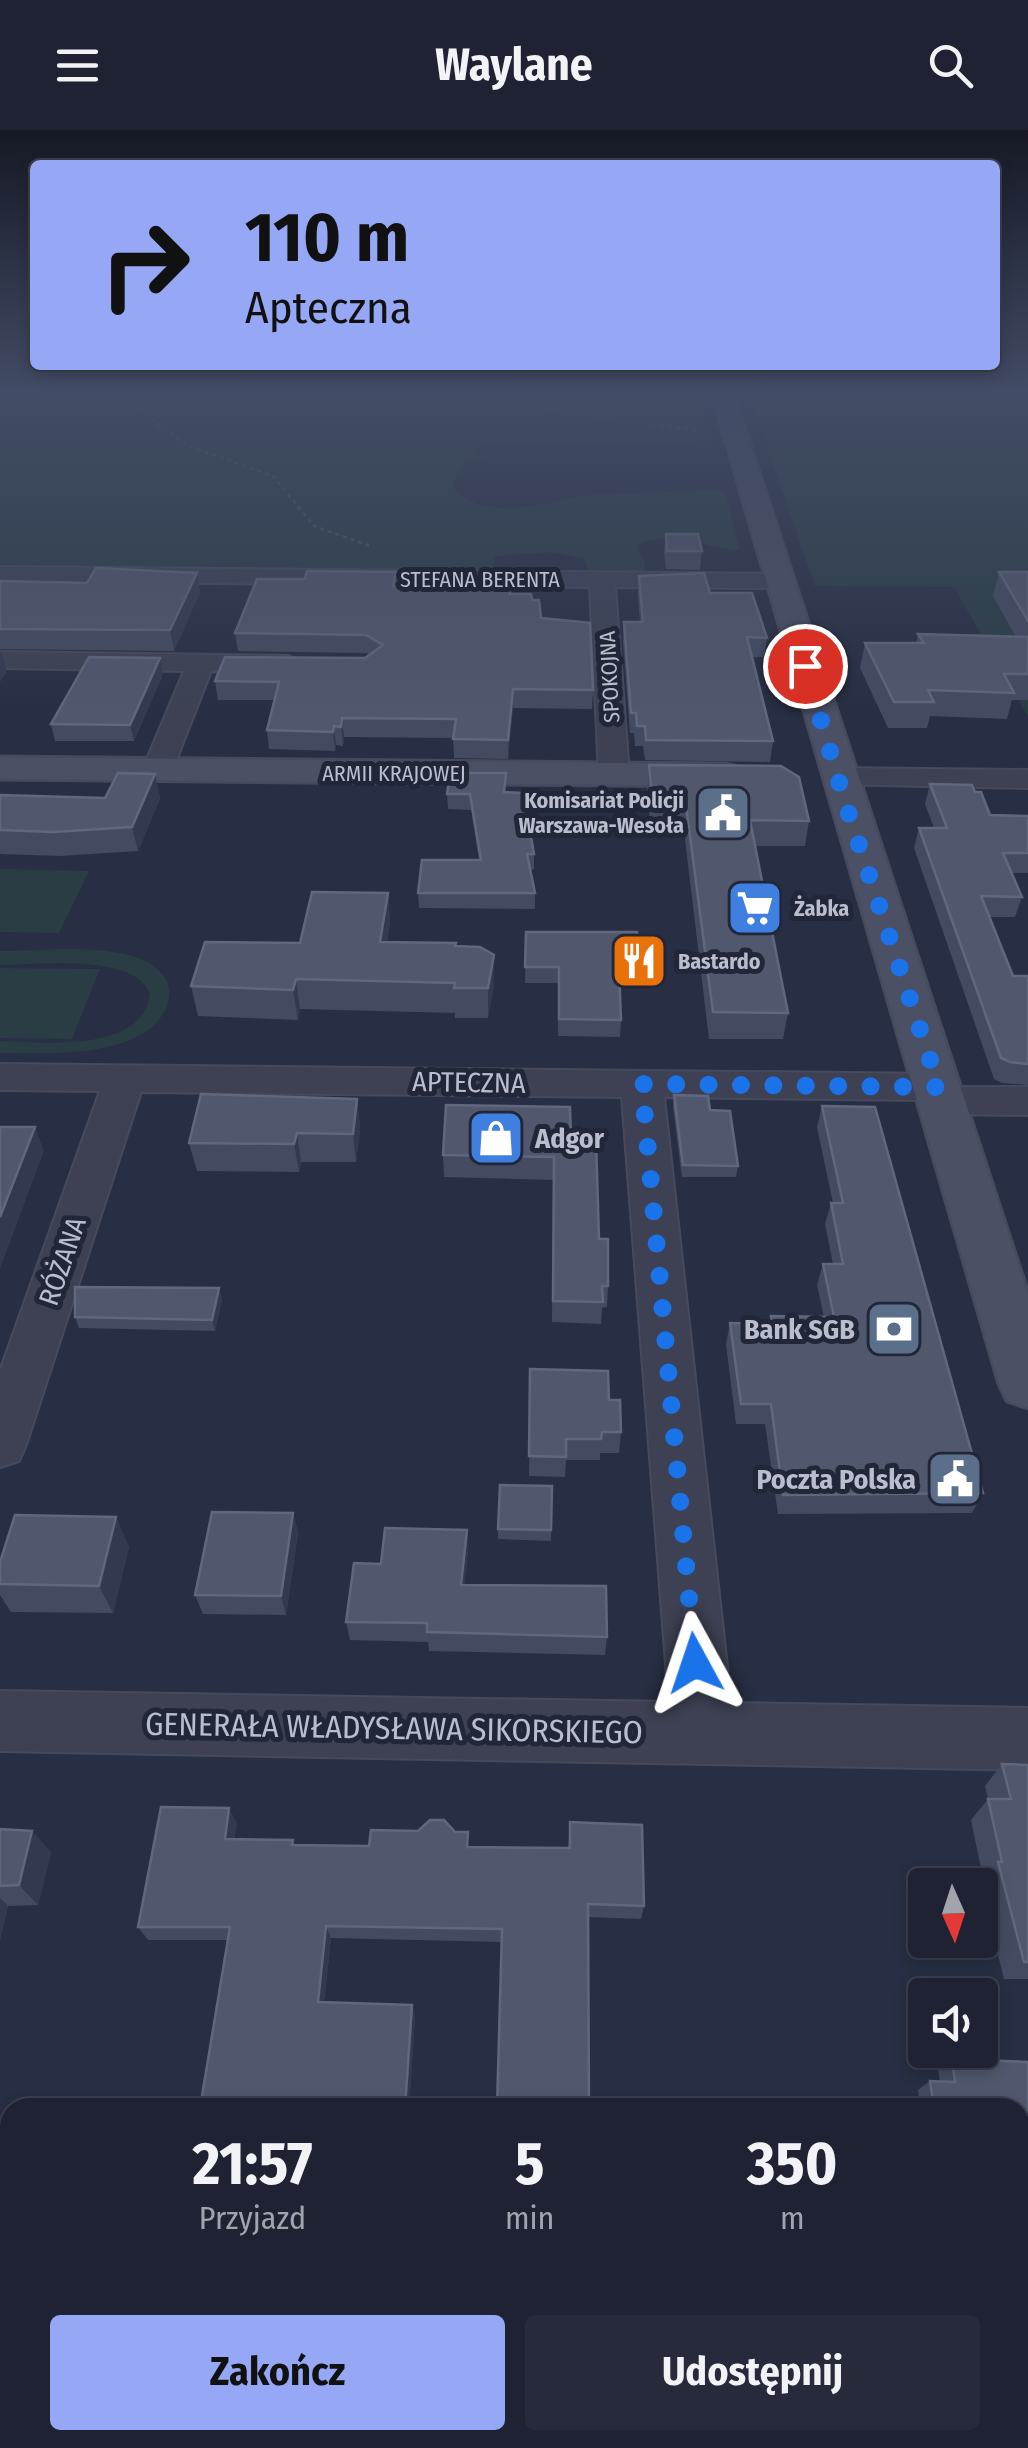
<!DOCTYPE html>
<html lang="pl">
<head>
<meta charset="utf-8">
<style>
	:root { --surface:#1e2232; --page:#262a3a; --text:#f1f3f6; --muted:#a1a4ac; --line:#3c3f4d; --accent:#96a8f5 }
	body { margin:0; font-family:"Fira Sans Condensed",sans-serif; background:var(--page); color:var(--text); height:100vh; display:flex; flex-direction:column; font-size:38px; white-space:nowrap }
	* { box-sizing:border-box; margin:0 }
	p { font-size:32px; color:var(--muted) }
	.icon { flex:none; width:55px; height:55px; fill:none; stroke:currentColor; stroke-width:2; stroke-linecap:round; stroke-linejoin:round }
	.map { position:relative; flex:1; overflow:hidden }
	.panel { position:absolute; left:0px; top:1968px; width:1030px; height:352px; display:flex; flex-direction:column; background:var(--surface); border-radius:30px 30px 0 0; box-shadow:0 5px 15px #0003,0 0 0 2px var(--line) }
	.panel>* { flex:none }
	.guide { position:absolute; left:30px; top:30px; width:970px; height:210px; border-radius:10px; box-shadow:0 5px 15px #0003,0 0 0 2px var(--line); background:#96a8f5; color:#111; overflow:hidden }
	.needle { width:65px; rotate:177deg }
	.tools { position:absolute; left:908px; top:1738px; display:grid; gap:20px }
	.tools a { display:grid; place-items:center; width:90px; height:90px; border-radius:10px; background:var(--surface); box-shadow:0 5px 15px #0003,0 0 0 2px var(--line); font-size:50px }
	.pin { position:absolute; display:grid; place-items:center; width:85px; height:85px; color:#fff; margin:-42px; border:5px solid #fff; border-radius:50%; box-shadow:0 2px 10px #0007 }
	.me { position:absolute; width:110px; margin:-55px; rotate:355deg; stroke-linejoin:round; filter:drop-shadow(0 0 8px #0008) }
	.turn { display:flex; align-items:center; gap:35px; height:210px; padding:0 50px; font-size:45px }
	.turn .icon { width:130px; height:130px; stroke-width:2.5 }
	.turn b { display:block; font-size:70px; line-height:85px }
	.eta { display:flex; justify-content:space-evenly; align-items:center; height:170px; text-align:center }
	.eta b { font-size:60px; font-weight:700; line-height:70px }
	.cta { display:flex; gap:20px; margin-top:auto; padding:20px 50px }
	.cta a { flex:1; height:115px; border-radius:10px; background:var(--accent); color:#111; font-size:40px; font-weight:700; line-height:115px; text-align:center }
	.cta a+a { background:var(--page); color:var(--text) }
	header { display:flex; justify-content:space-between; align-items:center; height:130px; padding:0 50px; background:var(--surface); font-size:45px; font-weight:700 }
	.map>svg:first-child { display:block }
</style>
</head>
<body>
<header><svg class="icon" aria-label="menu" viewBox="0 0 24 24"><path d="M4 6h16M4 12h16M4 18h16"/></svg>Waylane<svg class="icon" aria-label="search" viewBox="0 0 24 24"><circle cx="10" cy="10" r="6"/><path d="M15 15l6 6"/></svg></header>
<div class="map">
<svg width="1028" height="2318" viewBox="0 0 1028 2318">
	<rect width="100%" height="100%" fill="#282e43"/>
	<g fill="#2a3c44">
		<path d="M0 260H695L713 317 477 316 476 324H493L462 334 452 355 460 365 479 375 501 378 530 377 587 365 724 360 740 420C708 419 666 397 636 416L645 433 643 445 589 444 584 428 552 422 495 426 493 443 0 441Z"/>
		<path d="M748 260H1028V587L954 457 815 456Z"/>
		<path d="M0 739 89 741 59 803 0 802Z"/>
		<path d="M0 821C40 821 102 814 138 828 154 834 172 847 169 866 161 930 44 924 0 923V911C43 912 144 924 150 863 132 823 39 835 0 835Z"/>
		<path d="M0 838 100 839 72 909 0 908Z"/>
	</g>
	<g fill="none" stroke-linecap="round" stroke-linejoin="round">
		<g stroke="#464a5c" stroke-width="4">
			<g id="street">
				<path d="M0 437 780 444 792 451 780 458 615 457 629 644 625 651H603L599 644 590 457 0 451Z"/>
				<path d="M0 522 289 526 303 534 289 542 211 541 172 641 168 647H146L142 641 184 541 0 538Z"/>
				<path d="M838 638 1028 640V658L827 654 823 647 827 640Z"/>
				<path d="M0 934 939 944 953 948 959 957H1028V985L942 984 927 980 921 970 664 967 731 1573 1028 1578V1640L0 1621V1561L669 1572 622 967 141 962 26 1315 19 1331 0 1337V1241L100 961 0 960Z"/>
				<rect x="0" y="2195" width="10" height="82"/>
				<path d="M1020 2232H1028V2316L1006 2310H1020Z"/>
			</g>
		</g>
		<g stroke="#464a5c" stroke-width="5">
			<g id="secondary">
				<path d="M711 260H732L1028 1163V1278L1007 1271 999 1254Z"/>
				<path d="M0 627 725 634 738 637 743 645 738 653 725 656 0 649Z"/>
			</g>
		</g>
		<g stroke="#44555c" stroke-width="2.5" stroke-dasharray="4 4" stroke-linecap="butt">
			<path d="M112 260 188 316 273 346 314 396 373 417"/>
			<path d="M237 260 337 263 443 260"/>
			<path d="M489 260 533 277 701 301"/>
			<path d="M1013 260 1028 263"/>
			<path d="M0 265 58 260"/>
		</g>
		<use href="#street" fill="#3d4153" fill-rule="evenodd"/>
		<use href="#secondary" fill="#4b5065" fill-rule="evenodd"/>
	</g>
	<g fill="#444b61">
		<path d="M666 404 702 421 700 440 666 439 664 422Z"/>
		<path d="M999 442H1028V570H1012L1007 589 930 586 927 598H888L860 538 865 513H916L918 504 1016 507 993 466Z"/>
		<path d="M639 446 710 463 767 508 764 527H751L773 611 770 632 645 630 643 616H635L634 603H630L623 511 624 492H640L638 465Z"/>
		<path d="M0 451 200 462 174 521 0 519Z"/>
		<path d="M397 456 511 464 532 470 541 488 593 560 592 579 513 578 508 629 454 628 453 608 344 607 343 616 336 615 335 621 269 619 267 600 274 570H218L215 551 365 528 370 525 367 523 238 521 235 503Z"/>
		<path d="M163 544 134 611H55L51 594Z"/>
		<path d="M649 635 809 691 805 716H755L788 883 783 909H709L683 693 650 692 647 660Z"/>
		<path d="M155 644 160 668 138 721 60 726 0 724V665L105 668Z"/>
		<path d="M930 654 975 662 990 685 1028 686V743H1011L1022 767 1015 787H989L1013 846H1028V955L1002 953 994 949 914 718 919 698H934L925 674Z"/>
		<path d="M506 662 534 724V739L530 740 535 763V779L419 778 418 763 479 730 471 680 448 679 447 664Z"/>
		<path d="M388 763 390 792 387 812 456 816 494 855 488 888H455V883L300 879 298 890 198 886 191 856 300 813Z"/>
		<path d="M526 802 640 837 639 854H619L621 890 620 907 558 906V853H525Z"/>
		<path d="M674 965 710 980 738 1036 736 1047H682L673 977Z"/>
		<path d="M357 969 360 998 356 1032H301L299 1042 197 1041 189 1013Z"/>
		<path d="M822 976 983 1363 972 1383 778 1384 765 1294H736L726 1214 730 1193 769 1194 771 1186 824 1187 817 1155 823 1134H833L825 1094 831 1073H833L817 997Z"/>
		<path d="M571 1010 599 1109 608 1156 607 1177 602 1178 601 1194 552 1192 553 1050 444 1047 443 1025Z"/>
		<path d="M219 1158 222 1169 215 1201 79 1198 75 1187Z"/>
		<path d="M530 1239 609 1270 621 1302 619 1323H600V1330H566L565 1347 529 1346Z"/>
		<path d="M552 1356 551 1411 498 1409V1399Z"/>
		<path d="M293 1383 298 1403 286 1485 203 1484 195 1465Z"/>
		<path d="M129 1416 113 1483 11 1482 0 1465V1432Z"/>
		<path d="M468 1420 464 1455 607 1507 605 1525 429 1521 428 1512 350 1510 346 1492 381 1434Z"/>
		<path d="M1002 1634 1028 1635V1849H1004L980 1752 983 1748 971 1690 988 1669 985 1656Z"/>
		<path d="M570 1692 644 1776 641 1789 588 1787 502 1812 331 1808 324 1872 415 1886 409 1978 228 1810H148L138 1797 237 1693 234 1709 293 1710 295 1715 568 1718Z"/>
		<path d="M0 1699 51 1722 38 1775 8 1776 0 1810Z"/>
		<path d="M952 1929 1028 1932V2213H1020V1978H920L918 1960 930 1951 940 1952 938 1939Z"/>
	</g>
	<g fill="#333a50">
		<path d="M197 443 200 462 174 521 170 500Z"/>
		<path d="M1 521 7 542 0 552V523Z"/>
		<path d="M160 528 163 544 134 611 130 595Z"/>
		<path d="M513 559V578L508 629V610Z"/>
		<path d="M342 588 344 607 343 616 341 597Z"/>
		<path d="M334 596 336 615 335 621 333 602Z"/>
		<path d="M155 644 160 668 138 721 132 697Z"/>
		<path d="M388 763 390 792 382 842 380 812Z"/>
		<path d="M494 825V855L488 888V858Z"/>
		<path d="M296 849 300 879 298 890 293 860Z"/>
		<path d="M357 969 360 998 356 1032 353 1004Z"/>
		<path d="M35 997 44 1021 0 1139V1087Z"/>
		<path d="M297 1003 301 1032 299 1042 294 1014Z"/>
		<path d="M219 1158 222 1169 215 1201 212 1190Z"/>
		<path d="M293 1383 298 1403 286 1485 281 1466Z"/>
		<path d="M116 1387 129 1416 113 1483 99 1456Z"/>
		<path d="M467 1400 468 1420 462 1474 461 1455Z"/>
		<path d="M229 1678 237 1693 232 1723 225 1709Z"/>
		<path d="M32 1701 51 1722 38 1775 19 1755Z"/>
		<path d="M0 1768 8 1776 0 1810Z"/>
		<path d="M326 1796 331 1808 323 1883 318 1872Z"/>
		<path d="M412 1875 415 1886 409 1978H405Z"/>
	</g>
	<g fill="#51576d" stroke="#61677c" stroke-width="2.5">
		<path d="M666 404H698L702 421H667Z"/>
		<path d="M96 438 197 443 170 500 0 499V451L87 453Z"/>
		<path d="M307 441 396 442 393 456 474 457 473 454 511 453 510 464H531L532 470H539L541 488 590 493 593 560 513 559 508 610 453 609 456 589 342 588 341 597 334 596 333 602 267 600 279 552 215 551 225 527 365 528 383 515 366 505 235 503 257 449H305Z"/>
		<path d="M999 442H1028V491Z"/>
		<path d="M704 443 710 463H752L767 508 747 507 773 611 646 610 645 596H637L636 583H631L624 492H643L639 446Z"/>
		<path d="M918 504 1028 507V544H1004L1014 563 928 560 934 572H894L865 513H924Z"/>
		<path d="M89 527 160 528 130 595 51 594Z"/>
		<path d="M649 635 781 636 799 647 809 691 750 690 788 883 713 882 685 668 652 667Z"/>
		<path d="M118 643 155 644 132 697 53 702 0 700V665L105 668Z"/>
		<path d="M450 643H506L504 662 523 663 534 724H527L535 763H418L422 730H481L470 664H447Z"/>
		<path d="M930 654 972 655 975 662H981L990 685 1028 686V723H1003L1022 767 981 766 1013 846H1028V934L1010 932 1001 928 919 698H947Z"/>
		<path d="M312 762 388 763 380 812 456 813 455 816 480 817 494 825 488 858H454L455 853 296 849 293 860 191 856 205 812 300 813Z"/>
		<path d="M526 802H637L640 837H619L621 890 559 889V837H525Z"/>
		<path d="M201 964 357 969 353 1004 297 1003 294 1014 189 1013Z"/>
		<path d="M674 965 708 966 710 980 730 981 738 1036 683 1035Z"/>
		<path d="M446 975 570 977 571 1010H596L599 1109H608V1156H602L603 1172 553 1171 554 1027 443 1025Z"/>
		<path d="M822 976 875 977 983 1363 783 1365 771 1274H741L730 1193 772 1194 771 1186 834 1187 823 1134H843L831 1073H843Z"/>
		<path d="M0 997H35L0 1087Z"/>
		<path d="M75 1157 219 1158 212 1190 75 1187Z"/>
		<path d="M530 1239 608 1241 609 1270H620L621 1302H602L601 1309H566V1327L529 1326Z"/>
		<path d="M500 1355 552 1356 551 1400 498 1399Z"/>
		<path d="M212 1382 293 1383 281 1466 195 1465Z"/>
		<path d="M15 1385 116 1387 99 1456 0 1454V1432Z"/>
		<path d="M385 1398 467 1400 461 1455 606 1456 607 1507 427 1502V1493L346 1492 354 1433 381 1434Z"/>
		<path d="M1002 1634 1028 1635V1832H1024L998 1732H1002L988 1669H1011Z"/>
		<path d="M161 1677 229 1678 225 1709 293 1710 292 1715 369 1716 371 1700 418 1701 430 1690H444L455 1702H468L467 1717 570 1718V1692L642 1695 644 1776 588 1774 589 1978H497L502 1799 326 1796 318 1872 412 1875 405 1978H200L230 1797H138Z"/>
		<path d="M0 1699 32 1701 19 1755 0 1756Z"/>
		<path d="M952 1929 1028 1932V2211L1020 2210V1978H934L930 1951 955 1952Z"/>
	</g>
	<linearGradient id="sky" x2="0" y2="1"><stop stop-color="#161925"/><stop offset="0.45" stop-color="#424c66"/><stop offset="1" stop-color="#424c66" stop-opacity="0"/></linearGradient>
	<rect width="1028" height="584" fill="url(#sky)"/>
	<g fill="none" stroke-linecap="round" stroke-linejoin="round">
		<path stroke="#1a73e8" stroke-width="18" stroke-dasharray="0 32.4" d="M695 1533 642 954 939 957 844 669 805 536"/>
	</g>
	<defs>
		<g id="civic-square" transform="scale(2.875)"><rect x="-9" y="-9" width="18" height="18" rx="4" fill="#5c6f8a" stroke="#212638"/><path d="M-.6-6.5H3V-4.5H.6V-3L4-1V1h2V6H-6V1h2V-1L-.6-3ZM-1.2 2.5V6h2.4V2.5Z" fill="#fff"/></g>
		<g id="supermarket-square" transform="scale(2.875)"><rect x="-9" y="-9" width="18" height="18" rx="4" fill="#3f7fe0" stroke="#212638"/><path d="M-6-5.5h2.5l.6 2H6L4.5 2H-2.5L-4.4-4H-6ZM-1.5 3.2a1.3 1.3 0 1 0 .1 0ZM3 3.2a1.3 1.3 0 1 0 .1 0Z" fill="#fff"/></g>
		<g id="restaurant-square" transform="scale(2.875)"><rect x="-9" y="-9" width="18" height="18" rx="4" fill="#e8710a" stroke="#212638"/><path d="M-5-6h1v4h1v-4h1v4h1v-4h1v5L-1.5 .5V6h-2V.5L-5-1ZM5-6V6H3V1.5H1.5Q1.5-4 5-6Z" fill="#fff"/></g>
		<g id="shop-square" transform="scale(2.875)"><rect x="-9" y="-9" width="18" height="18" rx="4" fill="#3f7fe0" stroke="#212638"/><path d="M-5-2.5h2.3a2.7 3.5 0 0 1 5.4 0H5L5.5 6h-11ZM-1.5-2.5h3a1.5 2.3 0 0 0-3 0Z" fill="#fff"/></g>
		<g id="bank-square" transform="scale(2.875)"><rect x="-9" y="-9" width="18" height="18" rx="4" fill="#5c6f8a" stroke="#212638"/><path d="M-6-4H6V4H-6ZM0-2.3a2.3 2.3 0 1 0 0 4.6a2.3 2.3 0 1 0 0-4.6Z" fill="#fff"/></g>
	</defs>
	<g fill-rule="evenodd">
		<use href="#civic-square" x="723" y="683"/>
		<use href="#supermarket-square" x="755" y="778"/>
		<use href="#restaurant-square" x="639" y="831"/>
		<use href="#shop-square" x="496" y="1008"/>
		<use href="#bank-square" x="894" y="1199"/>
		<use href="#civic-square" x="955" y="1349"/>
	</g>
	<g text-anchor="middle" stroke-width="10" stroke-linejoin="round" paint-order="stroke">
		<g font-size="22" fill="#babdcc" stroke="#212638">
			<text x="480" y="457">STEFANA BERENTA</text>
			<text transform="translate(609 547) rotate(-93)" y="8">SPOKOJNA</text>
			<text x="394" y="651">ARMII KRAJOWEJ</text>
		</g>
		<g font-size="22" font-weight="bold" fill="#babdcc" stroke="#212638" text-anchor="start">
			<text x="684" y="678" text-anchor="end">Komisariat Policji<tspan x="684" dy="25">Warszawa-Wesoła</tspan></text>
			<text x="794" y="786">Żabka</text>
			<text x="678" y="839">Bastardo</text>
		</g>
		<g font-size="28" fill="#babdcc" stroke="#212638">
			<text transform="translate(469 952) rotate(1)" y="10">APTECZNA</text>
			<text transform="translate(62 1131) rotate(-71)" y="10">RÓŻANA</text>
		</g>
		<g font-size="28" font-weight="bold" fill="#babdcc" stroke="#212638" text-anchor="end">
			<text x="535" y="1018" text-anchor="start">Adgor</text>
			<text x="855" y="1209">Bank SGB</text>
			<text x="916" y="1359">Poczta Polska</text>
		</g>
		<g font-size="32" fill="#babdcc" stroke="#212638">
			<text transform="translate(394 1598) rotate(1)" y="11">GENERAŁA WŁADYSŁAWA SIKORSKIEGO</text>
		</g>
	</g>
</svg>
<div class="tools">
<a><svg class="needle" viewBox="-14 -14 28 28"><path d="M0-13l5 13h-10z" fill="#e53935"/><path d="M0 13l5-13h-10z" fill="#a1a4ac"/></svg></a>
<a><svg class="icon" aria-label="sound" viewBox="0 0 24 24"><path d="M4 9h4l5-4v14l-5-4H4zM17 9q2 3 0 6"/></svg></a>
</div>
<div class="pin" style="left:805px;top:536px;background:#d93025"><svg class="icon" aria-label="arrive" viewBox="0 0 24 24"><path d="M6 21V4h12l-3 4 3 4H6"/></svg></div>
<svg class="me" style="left:695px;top:1533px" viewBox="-20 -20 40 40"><path d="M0-17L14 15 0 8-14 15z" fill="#1a73e8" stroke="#fff" stroke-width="4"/></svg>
<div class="guide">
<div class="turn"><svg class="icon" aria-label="right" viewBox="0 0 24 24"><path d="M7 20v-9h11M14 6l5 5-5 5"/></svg><div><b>110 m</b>Apteczna</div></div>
</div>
<section class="panel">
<div class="eta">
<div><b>21:57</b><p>Przyjazd</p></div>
<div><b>5</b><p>min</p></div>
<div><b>350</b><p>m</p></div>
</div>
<div class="cta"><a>Zakończ</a><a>Udostępnij</a></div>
</section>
</div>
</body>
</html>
